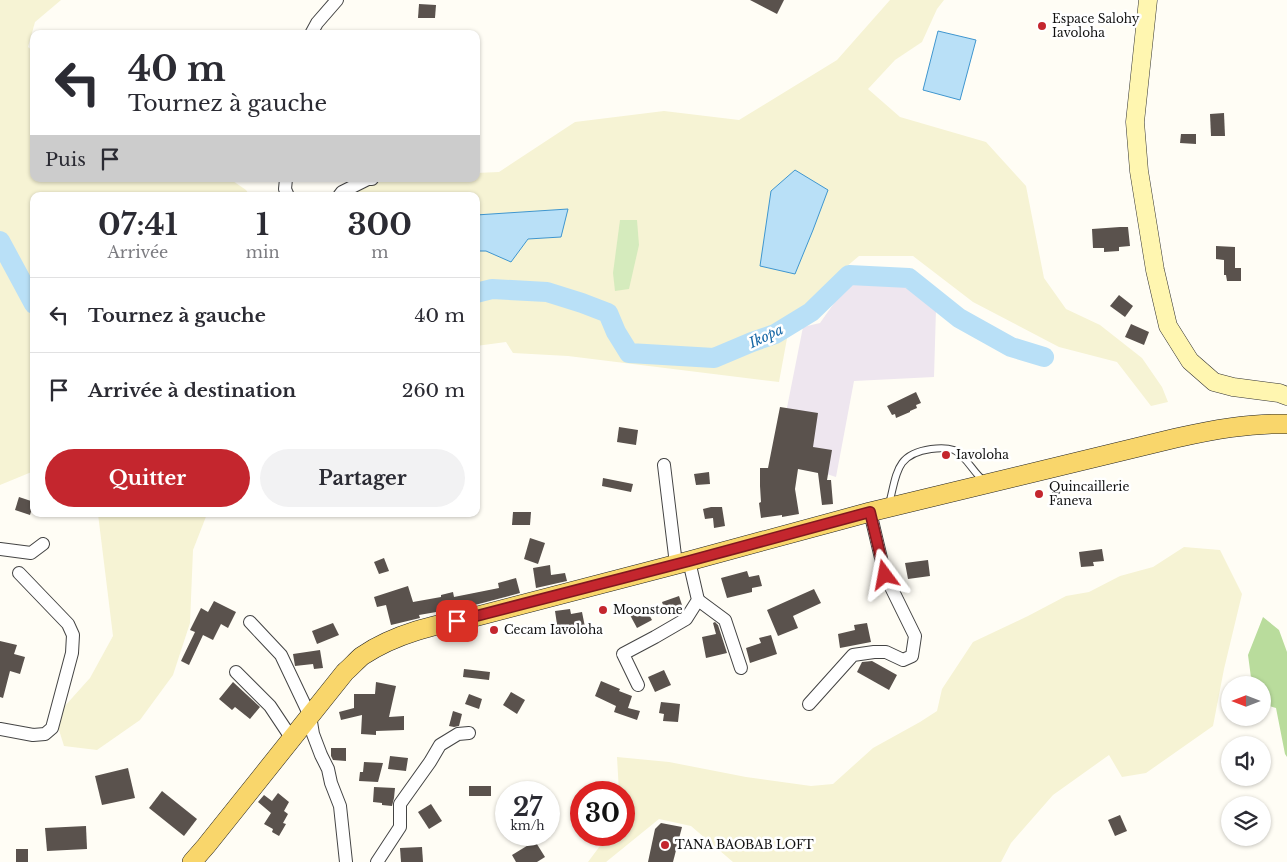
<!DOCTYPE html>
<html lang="fr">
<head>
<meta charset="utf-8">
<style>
	:root { --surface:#fff; --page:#f2f2f3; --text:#2b2b33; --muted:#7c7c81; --line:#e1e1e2; --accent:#c4262e }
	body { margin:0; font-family:"Libre Baskerville",serif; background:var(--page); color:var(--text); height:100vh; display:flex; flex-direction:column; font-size:19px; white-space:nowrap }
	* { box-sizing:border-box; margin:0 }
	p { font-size:16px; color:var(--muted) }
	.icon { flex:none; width:28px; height:28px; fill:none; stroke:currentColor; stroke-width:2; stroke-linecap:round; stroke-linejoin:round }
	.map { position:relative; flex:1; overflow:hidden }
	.sheet { position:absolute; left:30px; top:192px; width:450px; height:325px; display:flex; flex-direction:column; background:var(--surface); border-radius:10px; box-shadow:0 1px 4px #0004 }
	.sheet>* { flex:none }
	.guide { position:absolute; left:30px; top:30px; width:450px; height:152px; border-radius:10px; box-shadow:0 1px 4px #0004; background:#fff; color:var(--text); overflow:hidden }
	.needle { width:32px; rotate:270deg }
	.buttons { position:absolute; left:1221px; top:676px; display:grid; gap:10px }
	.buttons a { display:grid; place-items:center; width:50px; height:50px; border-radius:50%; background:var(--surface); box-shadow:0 1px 4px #0004; font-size:25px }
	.speed { position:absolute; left:495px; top:781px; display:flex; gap:10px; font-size:25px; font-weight:700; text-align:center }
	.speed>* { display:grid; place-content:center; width:65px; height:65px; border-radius:50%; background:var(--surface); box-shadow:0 1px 4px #0004; line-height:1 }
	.speed small { font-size:12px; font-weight:400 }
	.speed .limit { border:8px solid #d22; background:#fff; color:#111 }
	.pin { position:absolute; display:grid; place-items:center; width:42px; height:42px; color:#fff; margin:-21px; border-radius:10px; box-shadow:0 2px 8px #0006 }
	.me { position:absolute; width:55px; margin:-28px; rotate:347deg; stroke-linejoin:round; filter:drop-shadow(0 0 4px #0008) }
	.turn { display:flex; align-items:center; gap:18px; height:105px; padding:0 15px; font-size:22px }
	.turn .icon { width:65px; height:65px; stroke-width:2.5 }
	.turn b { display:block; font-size:35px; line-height:42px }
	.then { display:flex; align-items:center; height:48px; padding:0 15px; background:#0003; gap:10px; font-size:19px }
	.eta { display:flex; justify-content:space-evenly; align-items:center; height:85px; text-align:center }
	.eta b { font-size:30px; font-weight:800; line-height:35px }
	.primary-button { display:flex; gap:10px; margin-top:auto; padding:10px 15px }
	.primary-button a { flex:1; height:58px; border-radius:30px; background:var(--accent); color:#fff; font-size:20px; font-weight:800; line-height:58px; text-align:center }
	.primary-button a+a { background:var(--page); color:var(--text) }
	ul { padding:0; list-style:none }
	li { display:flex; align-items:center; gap:15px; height:75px; padding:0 15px; border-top:1px solid var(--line) }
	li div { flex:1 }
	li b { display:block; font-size:19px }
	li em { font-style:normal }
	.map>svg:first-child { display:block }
</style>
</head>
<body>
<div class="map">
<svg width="1287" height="862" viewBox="0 0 1287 862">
	<rect width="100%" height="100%" fill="#fffdf5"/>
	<path fill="#eee6ef" d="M847 285H904L936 309 934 377 854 381 836 477 777 458 803 327 820 323Z"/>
	<g fill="#f6f3d4">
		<path d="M0 0H61L35 22 28 47 34 52V179H230L246 190 250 196H34V471L0 485Z"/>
		<path d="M890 0H944L937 9 922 42 895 60 868 89 900 117 986 142 1026 186 1044 278 1066 309 1100 325 1142 358 1162 387 1168 402 1151 406 1117 362 1059 347 973 302 913 256H859L833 278 802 312 788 333 779 382 568 356 513 353 506 342 476 346V196H346L350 191 381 179H476V173L499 172 575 122 664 111 739 120 837 60Z"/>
		<path d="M98 514H207L193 550 190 623 173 675 140 720 97 750 64 746 55 717 90 678 113 636Z"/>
		<path d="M1184 547 1220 550 1242 594 1224 669 1213 726 1146 773 1122 777 1109 755 1053 795 1011 843 1001 862H733L691 826 659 819 606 862H588L608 835H624V792H619L617 757 669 762 746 777 811 786 833 784 873 748 920 722 937 711 942 689 973 642 1028 616 1066 596 1089 592 1120 576 1153 567Z"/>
	</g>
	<path fill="#d5ebbd" d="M620 220H637L639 245 629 289 615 291 613 273Z"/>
	<path fill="#b9dc9c" d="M1263 617 1279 630 1287 652V757L1285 754 1276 708 1263 704 1262 685H1252L1248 655Z"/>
	<g fill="#b9e0f7" stroke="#3f96cf">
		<path d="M938 31 976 40 960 100 923 90Z"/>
		<path d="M795 170 828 190 813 230 795 274 760 266 771 191Z"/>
		<path d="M568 209 561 237 528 239 511 262 486 251H476V215Z"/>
	</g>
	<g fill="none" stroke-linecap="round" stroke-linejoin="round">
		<g stroke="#b9e0f7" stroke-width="20">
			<path d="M0 241 34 304"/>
			<path d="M476 293 492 289 547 292 582 303 608 313 616 332 629 353 714 358 752 342 775 334 811 312 849 275 909 278 959 318 1011 347 1044 357"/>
		</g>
	</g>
	<g fill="#5a524d">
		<path d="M750 0H784L777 14Z"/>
		<path d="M419 4 436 5 435 18H418Z"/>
		<path d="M1224 113 1225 136H1211L1210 114Z"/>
		<path d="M1181 134H1196V144L1180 143Z"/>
		<path d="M1120 227H1128L1130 246 1119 247V251L1104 252V248H1093L1092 229Z"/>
		<path d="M1216 246 1235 247V268H1241V281H1227L1226 275H1224V260L1216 259Z"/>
		<path d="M1119 295 1133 306 1125 317 1110 306Z"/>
		<path d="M1131 324 1149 332 1144 345 1125 337Z"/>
		<path d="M916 392 921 403 916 405 917 408 910 411V412L896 418 895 414 892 415 887 406Z"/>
		<path d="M780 407 818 413 813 447 832 450 827 480H831L833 504 822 505 818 473 798 469 795 489 799 514 782 517V515L761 518 759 503 761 502 760 486V468H768Z"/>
		<path d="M619 427 638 430 636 445 617 442Z"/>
		<path d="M709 472 710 484 696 485 694 474Z"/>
		<path d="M603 478 633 484 631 492 602 486Z"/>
		<path d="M19 497 34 502 30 515 15 510Z"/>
		<path d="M711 507H722L725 526 714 528 713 518 705 519 703 509Z"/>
		<path d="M513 512H531L530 525H512Z"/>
		<path d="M530 538 545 543 538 564 524 559Z"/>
		<path d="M1102 549 1104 561 1093 562 1094 566 1081 567 1079 552Z"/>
		<path d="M384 558 389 571 379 574 374 562Z"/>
		<path d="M928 560 930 576 908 579 905 563Z"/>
		<path d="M550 565 551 575 565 573 567 581 536 588 533 568Z"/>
		<path d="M747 571 749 577 759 575 762 586 752 588V592L727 598 721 578Z"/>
		<path d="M516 578 520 593 471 606 442 612V611L419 615 420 618 391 625 386 605 377 607 374 597 408 586 413 602 441 597V595L453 592 454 597 499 588 498 583Z"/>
		<path d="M814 589 821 603 793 616 798 628 778 636 767 610Z"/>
		<path d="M679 596 683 608 680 613 671 616H667L662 602Z"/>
		<path d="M214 601 236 612 228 628 221 624 213 640 203 635 189 665 181 661 195 632 190 630 201 608 208 612Z"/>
		<path d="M644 606 652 620 637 628 630 615Z"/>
		<path d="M570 609 571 614 582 612 585 627 558 631 555 611Z"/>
		<path d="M715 622 718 625 727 653 706 658 702 637 716 634 713 623Z"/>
		<path d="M333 623 339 635 317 644 312 631Z"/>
		<path d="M867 623 871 642 840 648 838 634 855 630 854 625Z"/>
		<path d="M771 635 777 654 750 663 746 648 761 643 759 638Z"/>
		<path d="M0 641 17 645 14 654 25 657 20 674 10 671 3 698 0 697Z"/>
		<path d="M320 650 323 668 314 669 313 664 295 666 293 654Z"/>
		<path d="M872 661 897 675 889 690 857 672 862 662Z"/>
		<path d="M464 669 490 672 489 680 463 677Z"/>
		<path d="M664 670 671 685 655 692 648 677Z"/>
		<path d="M601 681 620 689 619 691 632 696 628 708 640 711 637 720 614 712 616 706 595 696Z"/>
		<path d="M233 682 260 707 250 719 235 707 232 710 219 699Z"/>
		<path d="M376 682 396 686 389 717 404 716V730L376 731V735L361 734 362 715 341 720 339 712 354 708V694H375Z"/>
		<path d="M511 692 525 700 517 714 503 705Z"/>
		<path d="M469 694 482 699 479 709 465 704Z"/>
		<path d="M661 702 680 704 678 722 663 721 664 714 659 713Z"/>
		<path d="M453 711 462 714 459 726 454 727 449 726Z"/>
		<path d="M331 748H346V761L333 760 331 756Z"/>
		<path d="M390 756 408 758 406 771 388 769Z"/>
		<path d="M364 762 383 763 378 782 359 781 360 772H363Z"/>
		<path d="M128 768 135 798 102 805 95 776Z"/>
		<rect x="469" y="786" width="22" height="10"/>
		<path d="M374 787 395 788 394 798 392 806 382 805V803L373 802Z"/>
		<path d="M162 791 197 819 184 836 149 808Z"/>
		<path d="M278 793 289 802 284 811 288 814 283 823 286 824 279 836 272 832 273 829 264 824 271 813 258 802 264 795 272 801Z"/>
		<path d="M431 804 442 821 429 829 418 812Z"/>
		<path d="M1120 815 1127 831 1115 836 1108 820Z"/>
		<path d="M661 823 682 827 673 862H648L655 829Z"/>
		<path d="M86 826 87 849 47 851 45 828Z"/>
		<path d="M535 841 545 857 537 862H516L512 855Z"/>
		<path d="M422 847 423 862H401L400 848Z"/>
		<rect x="16" y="849" width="12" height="13"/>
	</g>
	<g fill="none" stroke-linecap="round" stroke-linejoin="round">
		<g stroke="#444" stroke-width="8">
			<path id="lane" d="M889 504C897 474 895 454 931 449 938 448 948 448 954 450 966 456 973 472 983 480"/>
		</g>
		<g stroke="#444" stroke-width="14">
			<g id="street">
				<path d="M311 34 317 23 337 0"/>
				<path d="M286 179 285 189 288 196"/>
				<path d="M339 196 342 192 368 179H372"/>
				<path d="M664 465 676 564"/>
				<path d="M0 549 31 553 43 544"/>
				<path d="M698 600 725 620 741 668"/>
				<path d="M250 622 281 655 310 716 313 734 321 755 328 769 331 783 340 806 346 862"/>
				<path d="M236 672 270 706 292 739"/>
				<path d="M638 685 623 654 655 637 686 619 698 600 689 561"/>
				<path d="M809 704 853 655 874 652H886L903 660 912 656 915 636 885 575 870 512"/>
				<path d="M0 729 33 735 45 734 52 728 72 653 73 635 68 624 19 573"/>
				<path d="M377 862 400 827V804L430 762 440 745 458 734 469 733"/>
			</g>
		</g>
		<g stroke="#333" stroke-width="19">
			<path id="secondary" d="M1148 0 1135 122 1139 171 1155 270 1168 326 1190 361 1214 382 1233 387 1279 393 1287 396"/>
		</g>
		<g stroke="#222" stroke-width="20">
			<path id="primary" d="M192 862 206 846 345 672C351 667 356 661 362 656 396 633 435 625 474 617L689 561 870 512 1176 438C1212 430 1249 423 1287 424"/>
		</g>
		<use href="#lane" stroke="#fff" stroke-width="6"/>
		<use href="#street" stroke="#fff" stroke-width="12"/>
		<use href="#secondary" stroke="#fff6b0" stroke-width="18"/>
		<use href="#primary" stroke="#f9d66b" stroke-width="19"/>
	</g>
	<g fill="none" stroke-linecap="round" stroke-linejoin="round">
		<g stroke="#7f191e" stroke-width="12">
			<path id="route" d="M457 621 689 561 870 512 885 575"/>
		</g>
		<use href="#route" stroke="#c4262e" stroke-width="9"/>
	</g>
	<g fill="#c4262e" stroke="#fff" stroke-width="2">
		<circle cx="1042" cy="26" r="5"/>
		<circle cx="946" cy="455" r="5"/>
		<circle cx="1039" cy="494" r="5"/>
		<circle cx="603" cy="610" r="5"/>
		<circle cx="494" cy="630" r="5"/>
		<circle cx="665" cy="845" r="5"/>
	</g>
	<g text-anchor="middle" stroke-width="5" stroke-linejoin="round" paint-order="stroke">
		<g font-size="12" fill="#111" stroke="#fff" text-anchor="start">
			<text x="1052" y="23">Espace Salohy<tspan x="1052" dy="14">Iavoloha</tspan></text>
			<text x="956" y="459">Iavoloha</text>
			<text x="1049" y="491">Quincaillerie<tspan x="1049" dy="14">Faneva</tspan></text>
			<text x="613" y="614">Moonstone</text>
			<text x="504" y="634">Cecam Iavoloha</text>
			<text x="675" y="849">TANA BAOBAB LOFT</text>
		</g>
		<g font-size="14" font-style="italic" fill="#1768a6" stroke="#fff">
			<text transform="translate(766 336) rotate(-25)" y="5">Ikopa</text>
		</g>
	</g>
</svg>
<div class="buttons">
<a><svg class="needle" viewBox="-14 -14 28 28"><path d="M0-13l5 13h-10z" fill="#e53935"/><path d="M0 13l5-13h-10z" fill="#7c7c81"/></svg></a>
<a><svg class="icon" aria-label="sound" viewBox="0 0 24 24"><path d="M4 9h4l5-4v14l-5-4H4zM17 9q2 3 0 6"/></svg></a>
<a><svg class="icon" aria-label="layers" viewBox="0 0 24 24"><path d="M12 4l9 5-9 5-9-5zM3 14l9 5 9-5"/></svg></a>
</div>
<div class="speed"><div>27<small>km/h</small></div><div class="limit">30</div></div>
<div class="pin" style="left:457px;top:621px;background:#d93025"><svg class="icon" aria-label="arrive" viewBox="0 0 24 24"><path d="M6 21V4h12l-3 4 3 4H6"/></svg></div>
<svg class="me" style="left:885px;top:575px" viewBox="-20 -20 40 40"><path d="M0-17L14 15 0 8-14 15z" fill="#c4262e" stroke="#fff" stroke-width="4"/></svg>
<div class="guide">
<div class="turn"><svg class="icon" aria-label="left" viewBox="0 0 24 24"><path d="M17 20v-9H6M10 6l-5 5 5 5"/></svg><div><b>40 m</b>Tournez à gauche</div></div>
<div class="then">Puis<svg class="icon" aria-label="arrive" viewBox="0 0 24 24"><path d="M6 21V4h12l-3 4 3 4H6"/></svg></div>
</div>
<section class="sheet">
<div class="eta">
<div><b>07:41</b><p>Arrivée</p></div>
<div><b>1</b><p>min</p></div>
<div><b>300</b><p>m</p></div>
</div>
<ul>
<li><svg class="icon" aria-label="left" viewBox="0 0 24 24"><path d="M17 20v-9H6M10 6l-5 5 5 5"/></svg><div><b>Tournez à gauche</b></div><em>40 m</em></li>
<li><svg class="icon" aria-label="arrive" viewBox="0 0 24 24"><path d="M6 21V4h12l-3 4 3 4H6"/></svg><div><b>Arrivée à destination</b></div><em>260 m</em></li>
</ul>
<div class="primary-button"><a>Quitter</a><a>Partager</a></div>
</section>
</div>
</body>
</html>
